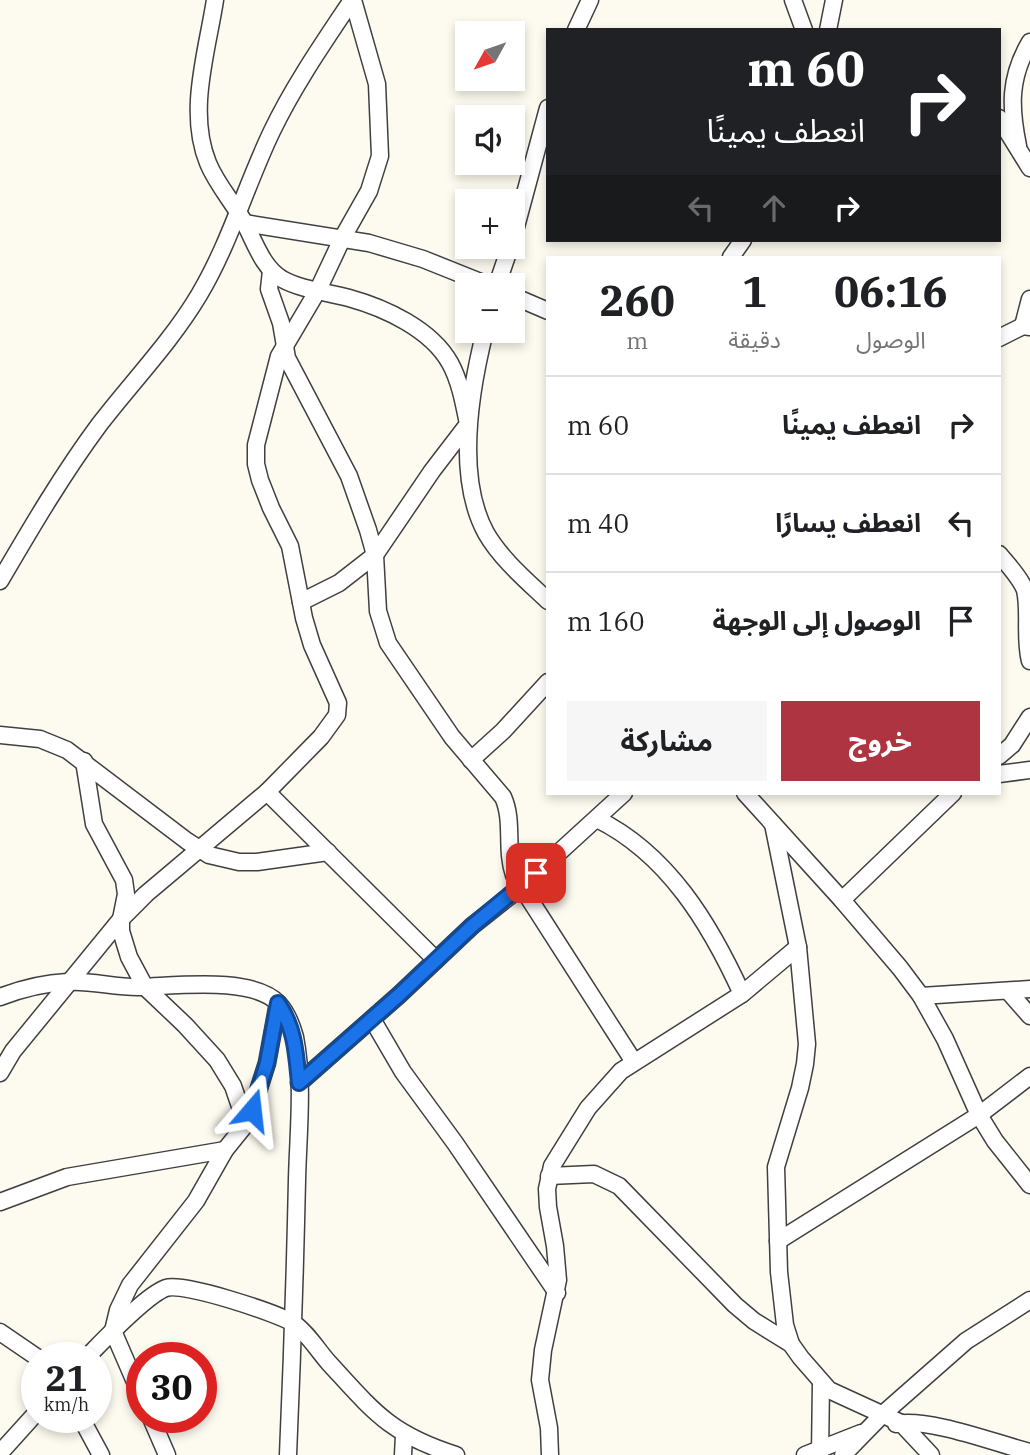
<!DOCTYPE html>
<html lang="ar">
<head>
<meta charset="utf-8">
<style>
	:root { --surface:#fff; --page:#f6f6f6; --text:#202124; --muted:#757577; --line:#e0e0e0; --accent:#ae3441 }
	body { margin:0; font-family:"IBM Plex Serif","Noto Sans Arabic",serif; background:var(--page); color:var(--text); direction:rtl; height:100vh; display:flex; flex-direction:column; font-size:26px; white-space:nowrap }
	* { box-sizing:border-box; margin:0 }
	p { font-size:23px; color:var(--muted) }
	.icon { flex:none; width:38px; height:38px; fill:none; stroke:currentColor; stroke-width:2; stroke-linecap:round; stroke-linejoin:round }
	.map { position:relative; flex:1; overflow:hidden; direction:ltr }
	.sheet { position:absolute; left:546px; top:256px; width:455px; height:539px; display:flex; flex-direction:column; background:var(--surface); border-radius:0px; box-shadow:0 4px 10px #0003; direction:rtl }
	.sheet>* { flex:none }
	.banner { position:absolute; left:546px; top:28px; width:455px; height:214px; border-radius:0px; box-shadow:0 4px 10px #0003; direction:rtl; background:#202124; color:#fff; overflow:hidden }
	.needle { width:46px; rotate:230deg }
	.buttons { position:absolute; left:455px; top:21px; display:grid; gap:14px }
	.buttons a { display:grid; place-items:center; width:70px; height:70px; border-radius:0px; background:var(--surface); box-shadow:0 4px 10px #0003; font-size:35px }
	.speed { position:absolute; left:21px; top:1342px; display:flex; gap:14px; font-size:35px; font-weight:700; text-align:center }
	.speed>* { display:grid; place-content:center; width:91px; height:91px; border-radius:50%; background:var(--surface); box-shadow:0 4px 10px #0003; line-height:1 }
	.speed small { font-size:18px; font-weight:400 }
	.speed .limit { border:10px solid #d22; background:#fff; color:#111 }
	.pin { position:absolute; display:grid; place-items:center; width:60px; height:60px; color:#fff; margin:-30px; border-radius:14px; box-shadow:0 4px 10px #0006 }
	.me { position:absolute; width:77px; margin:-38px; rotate:17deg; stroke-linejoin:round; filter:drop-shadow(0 0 5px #0008) }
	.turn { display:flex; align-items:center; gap:24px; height:147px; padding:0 21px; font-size:32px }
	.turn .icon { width:91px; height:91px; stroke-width:2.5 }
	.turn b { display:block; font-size:49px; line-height:60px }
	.lanes { display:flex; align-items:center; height:66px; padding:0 21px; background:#0003; justify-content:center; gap:35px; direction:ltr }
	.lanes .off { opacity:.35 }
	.eta { display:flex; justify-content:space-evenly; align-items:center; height:119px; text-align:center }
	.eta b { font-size:42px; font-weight:700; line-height:49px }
	.cta { display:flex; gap:14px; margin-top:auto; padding:14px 21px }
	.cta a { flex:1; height:80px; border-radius:0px; background:var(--accent); color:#fff; font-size:28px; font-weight:700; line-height:80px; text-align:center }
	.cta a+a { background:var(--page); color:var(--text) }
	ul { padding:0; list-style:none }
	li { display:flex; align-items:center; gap:21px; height:98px; padding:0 21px; border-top:2px solid var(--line) }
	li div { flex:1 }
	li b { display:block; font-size:26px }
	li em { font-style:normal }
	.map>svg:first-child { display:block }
</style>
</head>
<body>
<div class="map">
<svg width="1030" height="1455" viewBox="0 0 1030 1455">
	<rect width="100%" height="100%" fill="#fdfaef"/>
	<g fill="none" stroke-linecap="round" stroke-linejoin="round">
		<g stroke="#404040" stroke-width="19">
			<g id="minor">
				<path d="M215 0C207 52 187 112 208 163 217 185 233 202 244 222 255 242 262 267 282 279 302 290 327 292 349 298 385 308 431 329 450 363 460 381 464 404 468 424L432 471 375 555 339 583 301 602"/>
				<path d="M793 0 804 30"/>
				<path d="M576 30 590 0"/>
				<path d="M828 30 834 0"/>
				<path d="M999 118 1030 168"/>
				<path d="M1018 146C1010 107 1009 78 1030 42"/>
				<path d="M244 223 369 243 423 259 488 285"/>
				<path d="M513 238 548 108"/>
				<path d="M731 257 743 240"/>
				<path d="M271 271 269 289 281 323 287 358 349 476 368 530 375 555 378 611 388 643 452 737 503 797C514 821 505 850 514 875L634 1062"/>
				<path d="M497 285 510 247"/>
				<path d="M513 296 548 311"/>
				<path d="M1023 326 1030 299"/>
				<path d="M485 331C470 391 455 476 486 533 501 559 526 580 548 601"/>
				<path d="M999 338 1023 326 1030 327"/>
				<path d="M999 554C1008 565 1020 577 1025 590 1030 612 1024 638 1030 661"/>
				<path d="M0 581C31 528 62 475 99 425 132 382 171 342 199 295 230 243 246 185 272 131 294 85 324 42 352 0"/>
				<path d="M0 735 40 739 67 750 187 841 209 855 239 862H257L328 852"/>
				<path d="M999 756 1012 745 1030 717"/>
				<path d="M471 760 503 731 548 682"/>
				<path d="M84 761 94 824 124 880 126 894 121 919V931L129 957 145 987 185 1025 217 1060 233 1086 246 1124"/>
				<path d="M999 774 1030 770"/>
				<path d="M267 792 436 960"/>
				<path d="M745 793 842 900 900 968 921 996 945 1039 979 1115 995 1141 1030 1185"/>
				<path d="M597 819C668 854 710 924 742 994"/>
				<path d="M773 824 798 947 807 1044 805 1064 800 1088 776 1167 779 1272 785 1325 791 1344 801 1358 829 1390 901 1423 931 1455"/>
				<path d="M842 900 953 793"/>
				<path d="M1008 991 1030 1016"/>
				<path d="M921 996 1030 989"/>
				<path d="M0 997C21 989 45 983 67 982 91 980 116 988 141 987 176 986 254 976 279 1004 287 1013 292 1026 295 1037 304 1083 298 1134 297 1180 295 1272 292 1363 288 1455"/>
				<path d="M372 1019 403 1072 455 1143 557 1293"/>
				<path d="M0 1073 13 1051 121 919 146 894 267 792 321 737 337 715 338 703 312 645 304 618 290 546 271 508 260 480 256 464V445L279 356 318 290 343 237 369 191 380 156 377 84 353 0"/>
				<path d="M299 1083 399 995 472 926 520 888 624 793"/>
				<path d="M549 1176 594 1174 619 1186 735 1305 754 1321 791 1344"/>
				<path d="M0 1202 67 1177 225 1150"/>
				<path d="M778 1241 979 1115 1030 1076"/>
				<path d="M0 1332 38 1358"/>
				<path d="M86 1358C102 1342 146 1295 166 1288 184 1282 276 1313 293 1323 307 1332 318 1351 329 1363 374 1412 390 1434 456 1455"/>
				<path d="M142 1398 113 1331 118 1310 130 1285 196 1201 225 1150 246 1124 252 1110 267 1063 278 1003"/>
				<path d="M81 1418 101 1455"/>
				<path d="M151 1418 167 1455"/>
				<path d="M896 1424C931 1418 994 1443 1030 1452"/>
				<path d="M0 1453 37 1412"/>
				<path d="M403 1455 404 1435"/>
				<path d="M550 1455 549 1428 540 1380 543 1350 558 1280 555 1246 548 1207 547 1189 552 1166 588 1108 621 1071 742 994 798 947"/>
				<path d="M805 1455 861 1433"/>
				<path d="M820 1455 821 1382"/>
				<path d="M843 1455 883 1414 966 1341 1030 1300"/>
			</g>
		</g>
		<use href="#minor" stroke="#fff" stroke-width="16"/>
	</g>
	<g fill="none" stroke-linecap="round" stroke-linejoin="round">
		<g stroke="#114b97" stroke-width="18">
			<path id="route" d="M252 1110 267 1063 278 1003C295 1028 296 1053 299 1083L399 995 472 926 536 873"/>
		</g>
		<use href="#route" stroke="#1a73e8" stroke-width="12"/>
	</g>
</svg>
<div class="buttons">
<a><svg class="needle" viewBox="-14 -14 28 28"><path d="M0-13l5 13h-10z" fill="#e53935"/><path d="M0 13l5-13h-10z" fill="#757577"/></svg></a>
<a><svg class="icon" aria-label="sound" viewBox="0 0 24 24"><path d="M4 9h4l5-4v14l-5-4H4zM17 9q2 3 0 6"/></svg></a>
<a>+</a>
<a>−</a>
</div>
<div class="speed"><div>21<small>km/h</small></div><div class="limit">30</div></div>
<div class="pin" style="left:536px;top:873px;background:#d93025"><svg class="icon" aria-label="arrive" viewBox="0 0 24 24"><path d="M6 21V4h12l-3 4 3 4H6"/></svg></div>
<svg class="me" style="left:252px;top:1110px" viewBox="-20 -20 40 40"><path d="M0-17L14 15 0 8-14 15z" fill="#1a73e8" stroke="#fff" stroke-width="4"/></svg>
<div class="banner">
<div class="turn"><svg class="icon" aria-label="right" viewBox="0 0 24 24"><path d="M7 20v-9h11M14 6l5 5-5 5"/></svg><div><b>60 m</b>انعطف يمينًا</div></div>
<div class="lanes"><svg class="icon off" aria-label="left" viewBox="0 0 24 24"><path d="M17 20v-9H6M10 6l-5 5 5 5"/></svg><svg class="icon off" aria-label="ahead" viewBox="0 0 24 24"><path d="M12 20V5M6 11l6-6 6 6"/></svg><svg class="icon" aria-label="right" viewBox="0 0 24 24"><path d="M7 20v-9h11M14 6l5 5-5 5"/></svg></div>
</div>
<section class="sheet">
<div class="eta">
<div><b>06:16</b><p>الوصول</p></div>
<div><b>1</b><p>دقيقة</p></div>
<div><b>260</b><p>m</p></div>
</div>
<ul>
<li><svg class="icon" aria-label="right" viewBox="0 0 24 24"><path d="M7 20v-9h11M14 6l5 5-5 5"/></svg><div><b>انعطف يمينًا</b></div><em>60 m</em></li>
<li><svg class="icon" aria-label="left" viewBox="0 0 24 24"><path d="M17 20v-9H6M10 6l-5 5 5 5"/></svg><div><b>انعطف يسارًا</b></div><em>40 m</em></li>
<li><svg class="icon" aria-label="arrive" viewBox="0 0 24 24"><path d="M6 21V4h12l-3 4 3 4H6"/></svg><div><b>الوصول إلى الوجهة</b></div><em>160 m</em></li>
</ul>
<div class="cta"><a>خروج</a><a>مشاركة</a></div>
</section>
</div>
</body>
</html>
